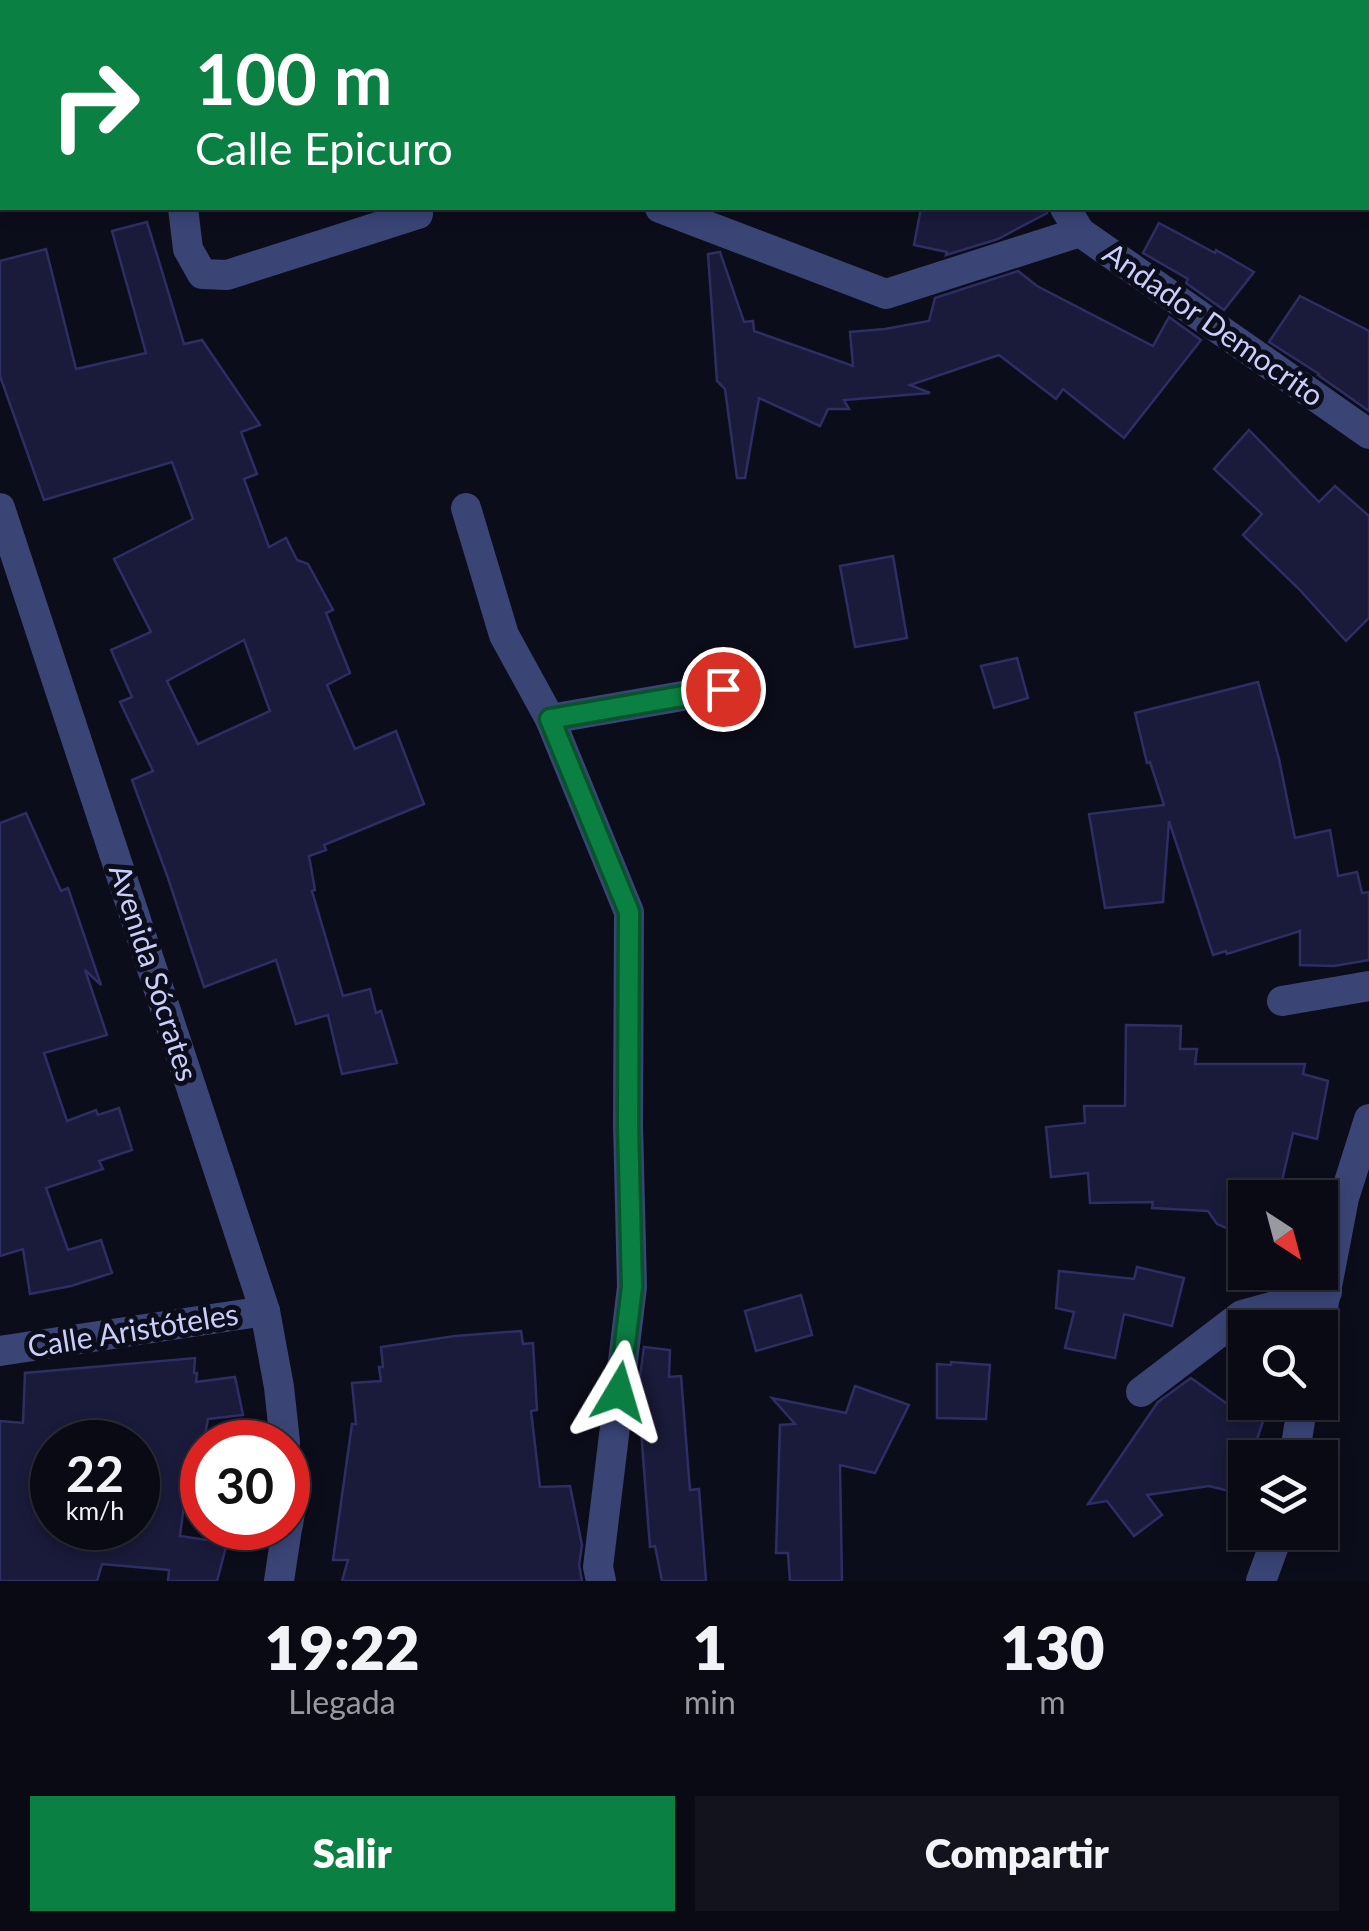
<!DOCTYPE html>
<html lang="es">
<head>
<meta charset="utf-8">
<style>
	:root { --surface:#090a14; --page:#12131d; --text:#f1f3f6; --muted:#999aa0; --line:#292b34; --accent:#0b8043 }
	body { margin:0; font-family:Lato,sans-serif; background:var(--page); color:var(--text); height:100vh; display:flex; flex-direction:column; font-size:38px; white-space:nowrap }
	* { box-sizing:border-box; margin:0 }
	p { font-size:32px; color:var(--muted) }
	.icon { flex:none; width:55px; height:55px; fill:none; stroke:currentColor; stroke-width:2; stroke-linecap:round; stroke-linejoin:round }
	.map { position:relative; height:1581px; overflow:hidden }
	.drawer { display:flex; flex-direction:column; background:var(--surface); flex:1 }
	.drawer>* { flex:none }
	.hud { position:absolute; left:0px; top:0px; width:1370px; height:210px; box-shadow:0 5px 15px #0003,0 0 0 2px var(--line); background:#0b8043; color:#fff; overflow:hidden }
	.needle { width:65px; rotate:144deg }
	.fabs { position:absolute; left:1228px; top:1180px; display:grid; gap:20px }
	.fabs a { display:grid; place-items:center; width:110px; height:110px; border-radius:0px; background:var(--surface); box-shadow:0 5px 15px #0003,0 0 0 2px var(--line); font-size:50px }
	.speed { position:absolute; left:30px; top:1420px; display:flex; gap:20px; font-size:50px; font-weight:700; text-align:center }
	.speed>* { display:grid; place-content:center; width:130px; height:130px; border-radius:50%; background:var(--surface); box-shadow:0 5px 15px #0003,0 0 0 2px var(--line); line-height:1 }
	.speed small { font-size:25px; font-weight:400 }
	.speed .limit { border:15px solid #d22; background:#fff; color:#111 }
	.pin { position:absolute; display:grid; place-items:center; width:85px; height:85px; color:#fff; margin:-42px; border:5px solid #fff; border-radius:50%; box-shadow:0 2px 10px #0007 }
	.me { position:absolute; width:110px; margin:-55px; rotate:7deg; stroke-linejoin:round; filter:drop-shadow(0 0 8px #0008) }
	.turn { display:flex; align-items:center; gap:35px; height:210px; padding:0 30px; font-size:45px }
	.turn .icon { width:130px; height:130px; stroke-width:2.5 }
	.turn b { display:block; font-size:70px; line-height:85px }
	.eta { display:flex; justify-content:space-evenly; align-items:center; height:170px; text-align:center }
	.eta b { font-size:60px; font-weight:800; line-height:70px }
	.cta { display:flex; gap:20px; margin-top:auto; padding:20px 30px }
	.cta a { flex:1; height:115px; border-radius:0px; background:var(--accent); color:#fff; font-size:40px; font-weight:800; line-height:115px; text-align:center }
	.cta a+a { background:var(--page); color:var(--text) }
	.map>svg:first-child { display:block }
</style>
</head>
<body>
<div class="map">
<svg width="1369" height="1581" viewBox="0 0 1369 1581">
	<rect width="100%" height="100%" fill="#0c0d1a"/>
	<g fill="#1a1a3a" stroke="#2d2e64" stroke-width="2.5" fill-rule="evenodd">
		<path d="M921 208H1046L1047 213 998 239 946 255 947 252 914 245Z"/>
		<path d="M147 222 184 344 202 340 260 425 241 432 257 474 244 479 269 547 286 538 297 560 308 564 333 610 326 613 350 673 327 685 355 749 396 731 424 804 324 845 326 850 309 856 315 890 312 891 343 996 370 989 376 1013 381 1011 397 1063 342 1074 328 1015 296 1024 276 960 204 987 168 878 132 780 153 771 120 702 132 697 111 650 151 632 114 559 193 519 172 462 44 500 0 376V261L46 249 76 369 146 353 112 231ZM244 640 270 711 198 744 167 681Z"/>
		<path d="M1159 223 1215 253 1216 250 1254 272 1224 310 1186 283 1188 279 1143 253Z"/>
		<path d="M720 252 744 322 753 321 754 331 853 366 850 332 885 329 929 321 935 298 1018 271 1037 286 1153 346 1169 317 1201 340 1124 438 1063 389 1056 399 999 355 910 385 930 393 844 400 849 409H828L820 426 759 398 745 478H737L725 389 717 381 708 254Z"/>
		<path d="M1300 296 1369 331V411L1318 375 1319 374 1269 342Z"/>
		<path d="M1249 430 1319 502 1335 486 1369 516V618L1346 641 1299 589 1243 535 1262 514 1214 469Z"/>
		<path d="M893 556 907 638 855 647 840 566Z"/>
		<path d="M1017 658 1028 698 994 708 981 666Z"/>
		<path d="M1258 682 1279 759 1295 838 1330 830 1338 876 1357 872 1362 893 1369 892V960L1334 966 1300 965V931L1227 954 1226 951 1213 955 1169 821 1163 902 1105 908 1089 814 1164 805 1150 762 1147 763 1135 713Z"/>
		<path d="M26 813 61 891 68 888 101 985 85 970 107 1035 44 1053 67 1121 96 1110 98 1115 119 1108 132 1150 99 1161 103 1169 46 1188 68 1250 101 1240 112 1273 71 1286 30 1294 23 1249 0 1256V823Z"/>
		<path d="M1126 1025 1181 1026 1180 1049H1197L1195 1064H1305L1303 1074 1328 1081 1317 1139 1293 1133 1278 1198H1245V1236L1217 1224 1208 1211 1152 1208 1153 1202 1090 1203 1088 1173 1051 1177 1046 1127 1085 1123 1084 1106H1125Z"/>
		<path d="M1137 1267 1184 1278 1172 1326 1124 1314 1115 1358 1065 1348 1074 1312 1056 1308 1059 1271 1134 1279Z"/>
		<path d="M801 1295 812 1335 756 1351 745 1311Z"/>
		<path d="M521 1331 523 1344 533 1343 537 1410 531 1411 540 1487 570 1486 582 1545 579 1565 582 1581H342L348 1560H333L352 1424H356L352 1383 381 1381 379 1367H383L381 1347 455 1336Z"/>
		<path d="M644 1347 670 1350 669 1377 681 1376 690 1490 699 1489 706 1581H662L655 1546 650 1547 638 1391Z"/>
		<path d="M195 1358 194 1373H197L196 1382 235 1377 243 1415 208 1419 199 1468 189 1466 180 1536 227 1543 217 1581H168L169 1570 102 1564 97 1581H0V1421L23 1423 25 1373ZM52 1442H138V1528H52Z"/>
		<path d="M951 1362 990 1365 986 1419 937 1418V1364L951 1365Z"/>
		<path d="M1191 1378 1226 1403 1245 1402 1267 1409 1251 1458H1245V1495L1209 1486 1147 1495 1162 1515 1134 1536 1107 1501 1088 1504 1158 1402Z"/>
		<path d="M855 1386 909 1405 875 1473 840 1465 842 1581H790L788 1553H776L780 1425 795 1424 772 1398 846 1413Z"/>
	</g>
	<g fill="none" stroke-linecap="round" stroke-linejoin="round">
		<g stroke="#3a4576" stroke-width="30">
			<path d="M150 0V2"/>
			<path d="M897 0 900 2"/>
			<path d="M183 208 188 249 202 274 227 275 418 214"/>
			<path d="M660 208 886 294 1080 232"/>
			<path d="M1065 208 1080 232 1369 434"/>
			<path d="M0 508 265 1311 279 1387 285 1442"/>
			<path d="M466 508 504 635 550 719 629 912 628 1125 632 1287 598 1567 601 1581"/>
			<path d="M550 719 723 689"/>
			<path d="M1282 1001 1369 986"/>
			<path d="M1319 1328 1344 1198 1369 1119"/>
			<path d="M0 1351 265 1311"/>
			<path d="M1141 1392 1242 1315 1327 1292"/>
			<path d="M1294 1458 1303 1402"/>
			<path d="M288 1472 291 1505 288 1525"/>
			<path d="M279 1581 287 1528"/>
			<path d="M1261 1581 1279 1532"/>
		</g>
	</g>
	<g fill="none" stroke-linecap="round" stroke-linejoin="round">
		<g stroke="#07532c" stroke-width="25">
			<path id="route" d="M619 1392 632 1287 628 1124 629 912 550 719 723 689"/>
		</g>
		<use href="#route" stroke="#0b8043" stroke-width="18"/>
	</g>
	<g text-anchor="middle" stroke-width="10" stroke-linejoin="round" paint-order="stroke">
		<g font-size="30" fill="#c9cffb" stroke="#0c0d1a">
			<text transform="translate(1213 325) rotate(35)" y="10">Andador Democrito</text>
			<text transform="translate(153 973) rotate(72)" y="10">Avenida Sócrates</text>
			<text transform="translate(133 1331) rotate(-9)" y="10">Calle Aristóteles</text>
		</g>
	</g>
</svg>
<div class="fabs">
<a><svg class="needle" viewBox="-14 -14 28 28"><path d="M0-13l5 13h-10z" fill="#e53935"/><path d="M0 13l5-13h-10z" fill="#999aa0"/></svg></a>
<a><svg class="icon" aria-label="search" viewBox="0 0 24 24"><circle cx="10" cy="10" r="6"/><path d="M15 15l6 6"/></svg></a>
<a><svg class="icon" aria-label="layers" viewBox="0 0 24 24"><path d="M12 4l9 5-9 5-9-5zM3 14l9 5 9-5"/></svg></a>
</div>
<div class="speed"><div>22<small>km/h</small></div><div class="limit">30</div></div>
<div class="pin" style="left:723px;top:689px;background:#d93025"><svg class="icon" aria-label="arrive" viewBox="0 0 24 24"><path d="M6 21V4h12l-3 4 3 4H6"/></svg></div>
<svg class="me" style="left:619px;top:1392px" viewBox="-20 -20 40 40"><path d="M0-17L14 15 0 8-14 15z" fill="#0b8043" stroke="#fff" stroke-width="4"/></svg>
<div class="hud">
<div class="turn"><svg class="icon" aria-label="right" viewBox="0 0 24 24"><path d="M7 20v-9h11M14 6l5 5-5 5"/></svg><div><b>100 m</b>Calle Epicuro</div></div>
</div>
</div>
<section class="drawer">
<div class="eta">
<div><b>19:22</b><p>Llegada</p></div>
<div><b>1</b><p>min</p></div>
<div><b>130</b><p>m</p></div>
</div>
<div class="cta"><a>Salir</a><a>Compartir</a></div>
</section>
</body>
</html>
